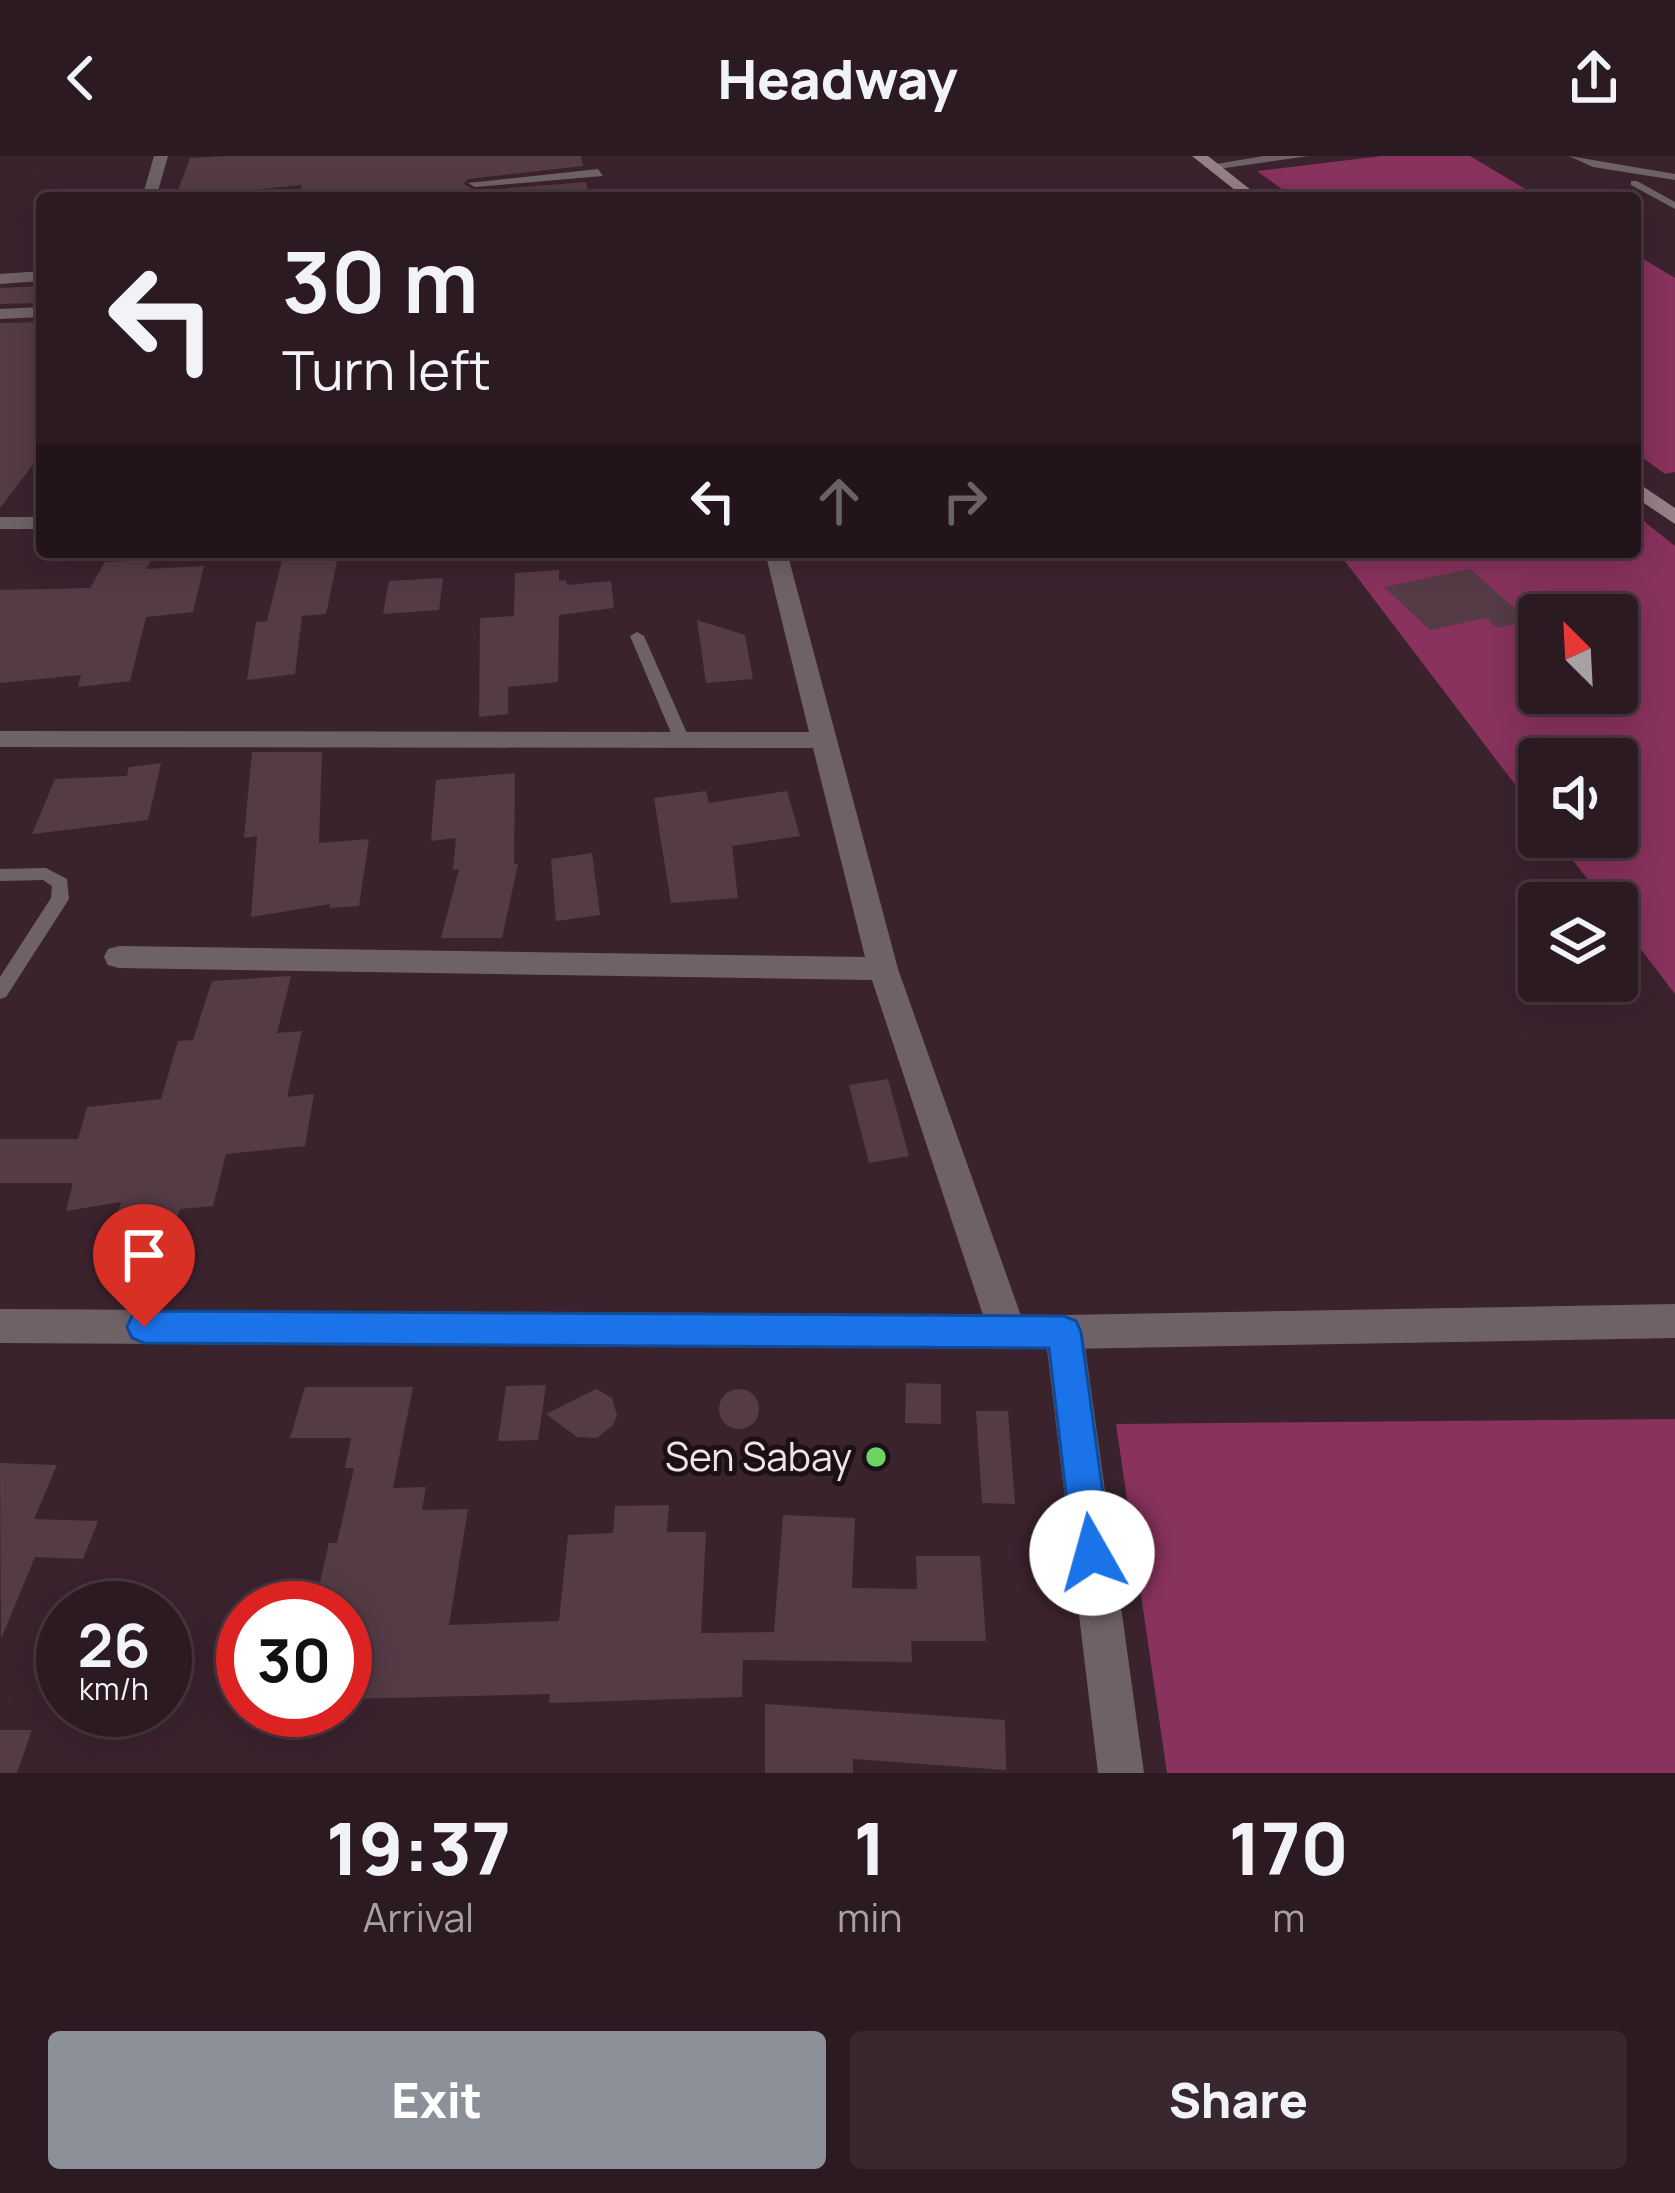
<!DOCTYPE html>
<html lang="en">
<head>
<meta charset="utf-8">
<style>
	:root { --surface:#2c1a22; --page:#38272f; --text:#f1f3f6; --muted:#a6a1a5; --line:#483840; --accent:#8c9099 }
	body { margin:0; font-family:Manrope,sans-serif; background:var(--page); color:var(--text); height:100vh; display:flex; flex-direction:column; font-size:45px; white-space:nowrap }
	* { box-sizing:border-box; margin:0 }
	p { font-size:39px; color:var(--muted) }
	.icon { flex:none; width:66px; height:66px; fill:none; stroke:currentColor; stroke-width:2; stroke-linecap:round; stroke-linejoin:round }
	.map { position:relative; height:1617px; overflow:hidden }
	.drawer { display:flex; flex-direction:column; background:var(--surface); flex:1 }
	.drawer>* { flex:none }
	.guide { position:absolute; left:36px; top:36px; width:1605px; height:366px; border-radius:12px; box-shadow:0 6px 30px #0003,0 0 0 3px var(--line); background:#2c1a22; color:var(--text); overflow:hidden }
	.needle { width:78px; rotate:336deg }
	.controls { position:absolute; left:1518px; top:438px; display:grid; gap:24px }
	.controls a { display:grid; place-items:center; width:120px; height:120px; border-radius:12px; background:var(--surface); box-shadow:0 6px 30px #0003,0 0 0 3px var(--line); font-size:60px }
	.speed { position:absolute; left:36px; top:1425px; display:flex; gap:24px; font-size:60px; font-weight:700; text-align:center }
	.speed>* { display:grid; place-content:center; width:156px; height:156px; border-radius:50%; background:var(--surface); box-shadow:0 6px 30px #0003,0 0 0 3px var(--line); line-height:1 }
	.speed small { font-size:30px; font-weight:400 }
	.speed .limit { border:18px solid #d22; background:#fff; color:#111 }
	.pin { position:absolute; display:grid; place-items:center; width:102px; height:102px; color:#fff; margin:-123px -51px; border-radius:50% 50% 50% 0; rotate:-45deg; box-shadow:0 0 12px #0007 }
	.pin .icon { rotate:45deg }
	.me { position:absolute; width:132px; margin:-66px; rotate:353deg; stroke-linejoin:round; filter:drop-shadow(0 0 9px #0008) }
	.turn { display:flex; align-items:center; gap:42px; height:252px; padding:0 48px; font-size:54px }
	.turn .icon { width:156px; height:156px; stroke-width:2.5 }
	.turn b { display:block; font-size:84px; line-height:102px }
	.lanes { display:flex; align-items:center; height:114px; padding:0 48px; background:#0003; justify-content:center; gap:60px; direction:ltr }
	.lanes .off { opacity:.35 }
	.eta { display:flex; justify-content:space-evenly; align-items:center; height:204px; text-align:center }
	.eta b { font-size:72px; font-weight:800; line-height:84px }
	.button { display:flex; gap:24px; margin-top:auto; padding:24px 48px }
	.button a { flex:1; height:138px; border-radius:12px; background:var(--accent); color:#fff; font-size:48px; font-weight:800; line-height:138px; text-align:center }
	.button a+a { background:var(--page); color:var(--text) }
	header { display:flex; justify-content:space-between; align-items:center; height:156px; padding:0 48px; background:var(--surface); font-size:54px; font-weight:800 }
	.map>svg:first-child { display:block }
</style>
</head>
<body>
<header><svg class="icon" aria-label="back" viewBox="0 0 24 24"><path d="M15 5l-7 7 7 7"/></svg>Headway<svg class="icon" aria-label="share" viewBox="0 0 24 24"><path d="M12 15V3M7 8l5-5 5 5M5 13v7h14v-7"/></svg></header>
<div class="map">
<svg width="1675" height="1617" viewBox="0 0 1675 1617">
	<rect width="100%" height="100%" fill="#3b232e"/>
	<g fill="#88325d" fill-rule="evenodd">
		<path d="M1382 0H1470L1541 42H1294L1257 15Z"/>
		<path d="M1635 98 1675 122V316L1665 318 1635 296Z"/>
		<path d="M1635 358 1675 390V838L1617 762V747H1606L1555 681H1617V603H1539V660L1338 396H1635ZM1539 459H1617V537H1539Z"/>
		<path d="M1675 1263V1617H1167L1116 1268Z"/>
	</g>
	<g fill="#553b46">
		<path d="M229 0H581L583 10 468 23 464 28 475 35 586 26 588 35 536 42H302L301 29 175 42 190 2Z"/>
		<path d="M42 130V147L0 148V132Z"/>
		<path d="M42 166V297L0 352V167Z"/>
		<path d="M284 396H339L326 458 302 460 295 518 247 524 256 466 267 465Z"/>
		<path d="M151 404 146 413 204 410 193 456 146 461 130 525 78 531 81 519 0 527V434L90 432 105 406Z"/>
		<path d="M1470 413 1529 465 1497 472 1486 462 1430 474 1384 431Z"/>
		<path d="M559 414V425L566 424 567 429 611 425 614 452 559 459 558 526 508 531V558L479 561 480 462 514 460 515 417Z"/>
		<path d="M443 422 439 454 383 458 389 425Z"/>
		<path d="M697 464 745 479 753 523 706 527Z"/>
		<path d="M252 596H322L319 687 369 683 359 750 330 752V748L251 761 257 680 244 682Z"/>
		<path d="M161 607 148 664 32 678 55 623 127 620 129 611Z"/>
		<path d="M515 617 514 708H518L502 782H441L459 713 453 714 456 682 431 685 436 624Z"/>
		<path d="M706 635 709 647 787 635 800 680 732 690 738 742 671 747 654 642Z"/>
		<path d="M592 697 600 759 556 765 551 703Z"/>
		<path d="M291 820 277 877 302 875 287 941 314 938 305 990 226 998 213 1050 180 1053 163 1104 108 1106 122 1068H114L121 1046 66 1055 73 1027H0V983H78L87 951 161 943 178 885 193 884 212 825Z"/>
		<path d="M888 923 909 1000 869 1007 849 929Z"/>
		<path d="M906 1227 941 1228V1268L905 1267Z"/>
		<path d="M546 1229 538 1284 498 1285 506 1230Z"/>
		<path d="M305 1231H413L393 1332 426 1331 422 1354 468 1353 449 1469 559 1465 568 1379 613 1377 615 1350 669 1349 667 1376H706L701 1477 774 1476 783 1359 855 1362 852 1432 917 1433 916 1400H980L986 1485H911L912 1506 743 1504 742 1541 549 1547 550 1538 345 1543V1452H314L329 1387H337L354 1312H345L351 1282H290Z"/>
		<path d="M596 1233 612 1242 617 1259 613 1269 597 1282 577 1281 546 1258Z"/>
		<circle cx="739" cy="1253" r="20"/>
		<path d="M976 1255H1008L1015 1348 982 1347Z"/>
		<path d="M0 1307 57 1309 34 1363 98 1365 83 1403 35 1401 1 1483Z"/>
		<path d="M765 1548 1005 1564 1006 1614 853 1603V1617H765Z"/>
		<path d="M0 1574H32L17 1617H0Z"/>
	</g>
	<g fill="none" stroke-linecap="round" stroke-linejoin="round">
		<g fill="#6f6267" fill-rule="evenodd">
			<path d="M1569 0 1675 18V24L1593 11Z"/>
			<path d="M1631 25H1637L1675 46V53L1631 29Z"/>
			<path d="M637 476 644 480 690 584 687 587 682 589 674 584 630 480Z"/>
			<path d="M46 712 67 723 69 743 6 841 0 843V821L51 742 52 730 43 724 0 725V713Z"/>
		</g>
		<g fill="#6f6267" fill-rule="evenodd">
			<path d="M154 0H168L156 42H142Z"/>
			<path d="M1264 0H1309L1211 14 1204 10Z"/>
			<path d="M598 13 603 20 475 31 468 27Z"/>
			<path d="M1249 32 1244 39 1140 42 1147 38Z"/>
			<path d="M42 115V125L0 128V118Z"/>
			<path d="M42 151V161L0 163V153Z"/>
			<rect x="0" y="361" width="42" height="12"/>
			<path d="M765 396H787L898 813 1026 1174 1020 1186 1007 1191 994 1186 988 1174 872 824 119 812 108 809 104 801 108 793 119 790 865 801 813 592 0 591V575L809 576Z"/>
			<path d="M1064 1159 1077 1164 1083 1176 1144 1617H1098L1045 1176 1051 1164Z"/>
		</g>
		<path fill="#6f6267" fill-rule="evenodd" d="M1675 1148V1182L1064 1193 0 1187V1153L1064 1159Z"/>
		<g fill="#958089" fill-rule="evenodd">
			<path d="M1192 0H1208L1261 42H1245Z"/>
			<path d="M1635 325 1675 352V368L1635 341Z"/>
		</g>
	</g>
	<path fill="#1a73e8" stroke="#114b97" stroke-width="3" d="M144 1155 1064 1160 1076 1165 1081 1176 1111 1397 1106 1410 1092 1416 1079 1410 1073 1397 1049 1192 144 1187 132 1182 127 1171 132 1160Z"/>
	<circle fill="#6cd362" stroke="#1b1015" stroke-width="4.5" cx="876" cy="1301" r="12"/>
	<g text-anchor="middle" stroke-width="10" stroke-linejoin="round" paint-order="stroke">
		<g font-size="39" fill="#f3e2e8" stroke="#1b1015" text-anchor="end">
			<text x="852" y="1315">Sen Sabay</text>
		</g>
	</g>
</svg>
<div class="controls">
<a><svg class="needle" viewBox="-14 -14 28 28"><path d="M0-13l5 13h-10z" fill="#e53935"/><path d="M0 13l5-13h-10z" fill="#a6a1a5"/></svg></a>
<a><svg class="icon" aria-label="sound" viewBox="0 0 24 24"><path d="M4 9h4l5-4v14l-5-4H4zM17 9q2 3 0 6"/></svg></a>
<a><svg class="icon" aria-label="layers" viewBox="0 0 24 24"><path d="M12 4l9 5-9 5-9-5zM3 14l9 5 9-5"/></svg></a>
</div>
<div class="speed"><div>26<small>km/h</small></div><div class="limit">30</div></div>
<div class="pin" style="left:144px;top:1171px;background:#d93025"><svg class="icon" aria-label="arrive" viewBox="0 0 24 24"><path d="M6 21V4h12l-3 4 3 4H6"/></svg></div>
<svg class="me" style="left:1092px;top:1397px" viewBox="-20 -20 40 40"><circle r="19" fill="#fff"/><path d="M0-13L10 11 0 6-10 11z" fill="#1a73e8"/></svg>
<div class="guide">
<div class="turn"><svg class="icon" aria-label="left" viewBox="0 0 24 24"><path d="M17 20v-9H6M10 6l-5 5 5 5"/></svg><div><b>30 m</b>Turn left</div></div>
<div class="lanes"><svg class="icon" aria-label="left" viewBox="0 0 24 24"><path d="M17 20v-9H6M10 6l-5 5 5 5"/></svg><svg class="icon off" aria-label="ahead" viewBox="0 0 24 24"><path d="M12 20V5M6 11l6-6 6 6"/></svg><svg class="icon off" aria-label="right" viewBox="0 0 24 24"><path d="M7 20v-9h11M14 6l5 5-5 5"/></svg></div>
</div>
</div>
<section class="drawer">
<div class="eta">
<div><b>19:37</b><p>Arrival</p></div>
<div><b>1</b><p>min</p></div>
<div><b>170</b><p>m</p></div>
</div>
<div class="button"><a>Exit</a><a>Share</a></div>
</section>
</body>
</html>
